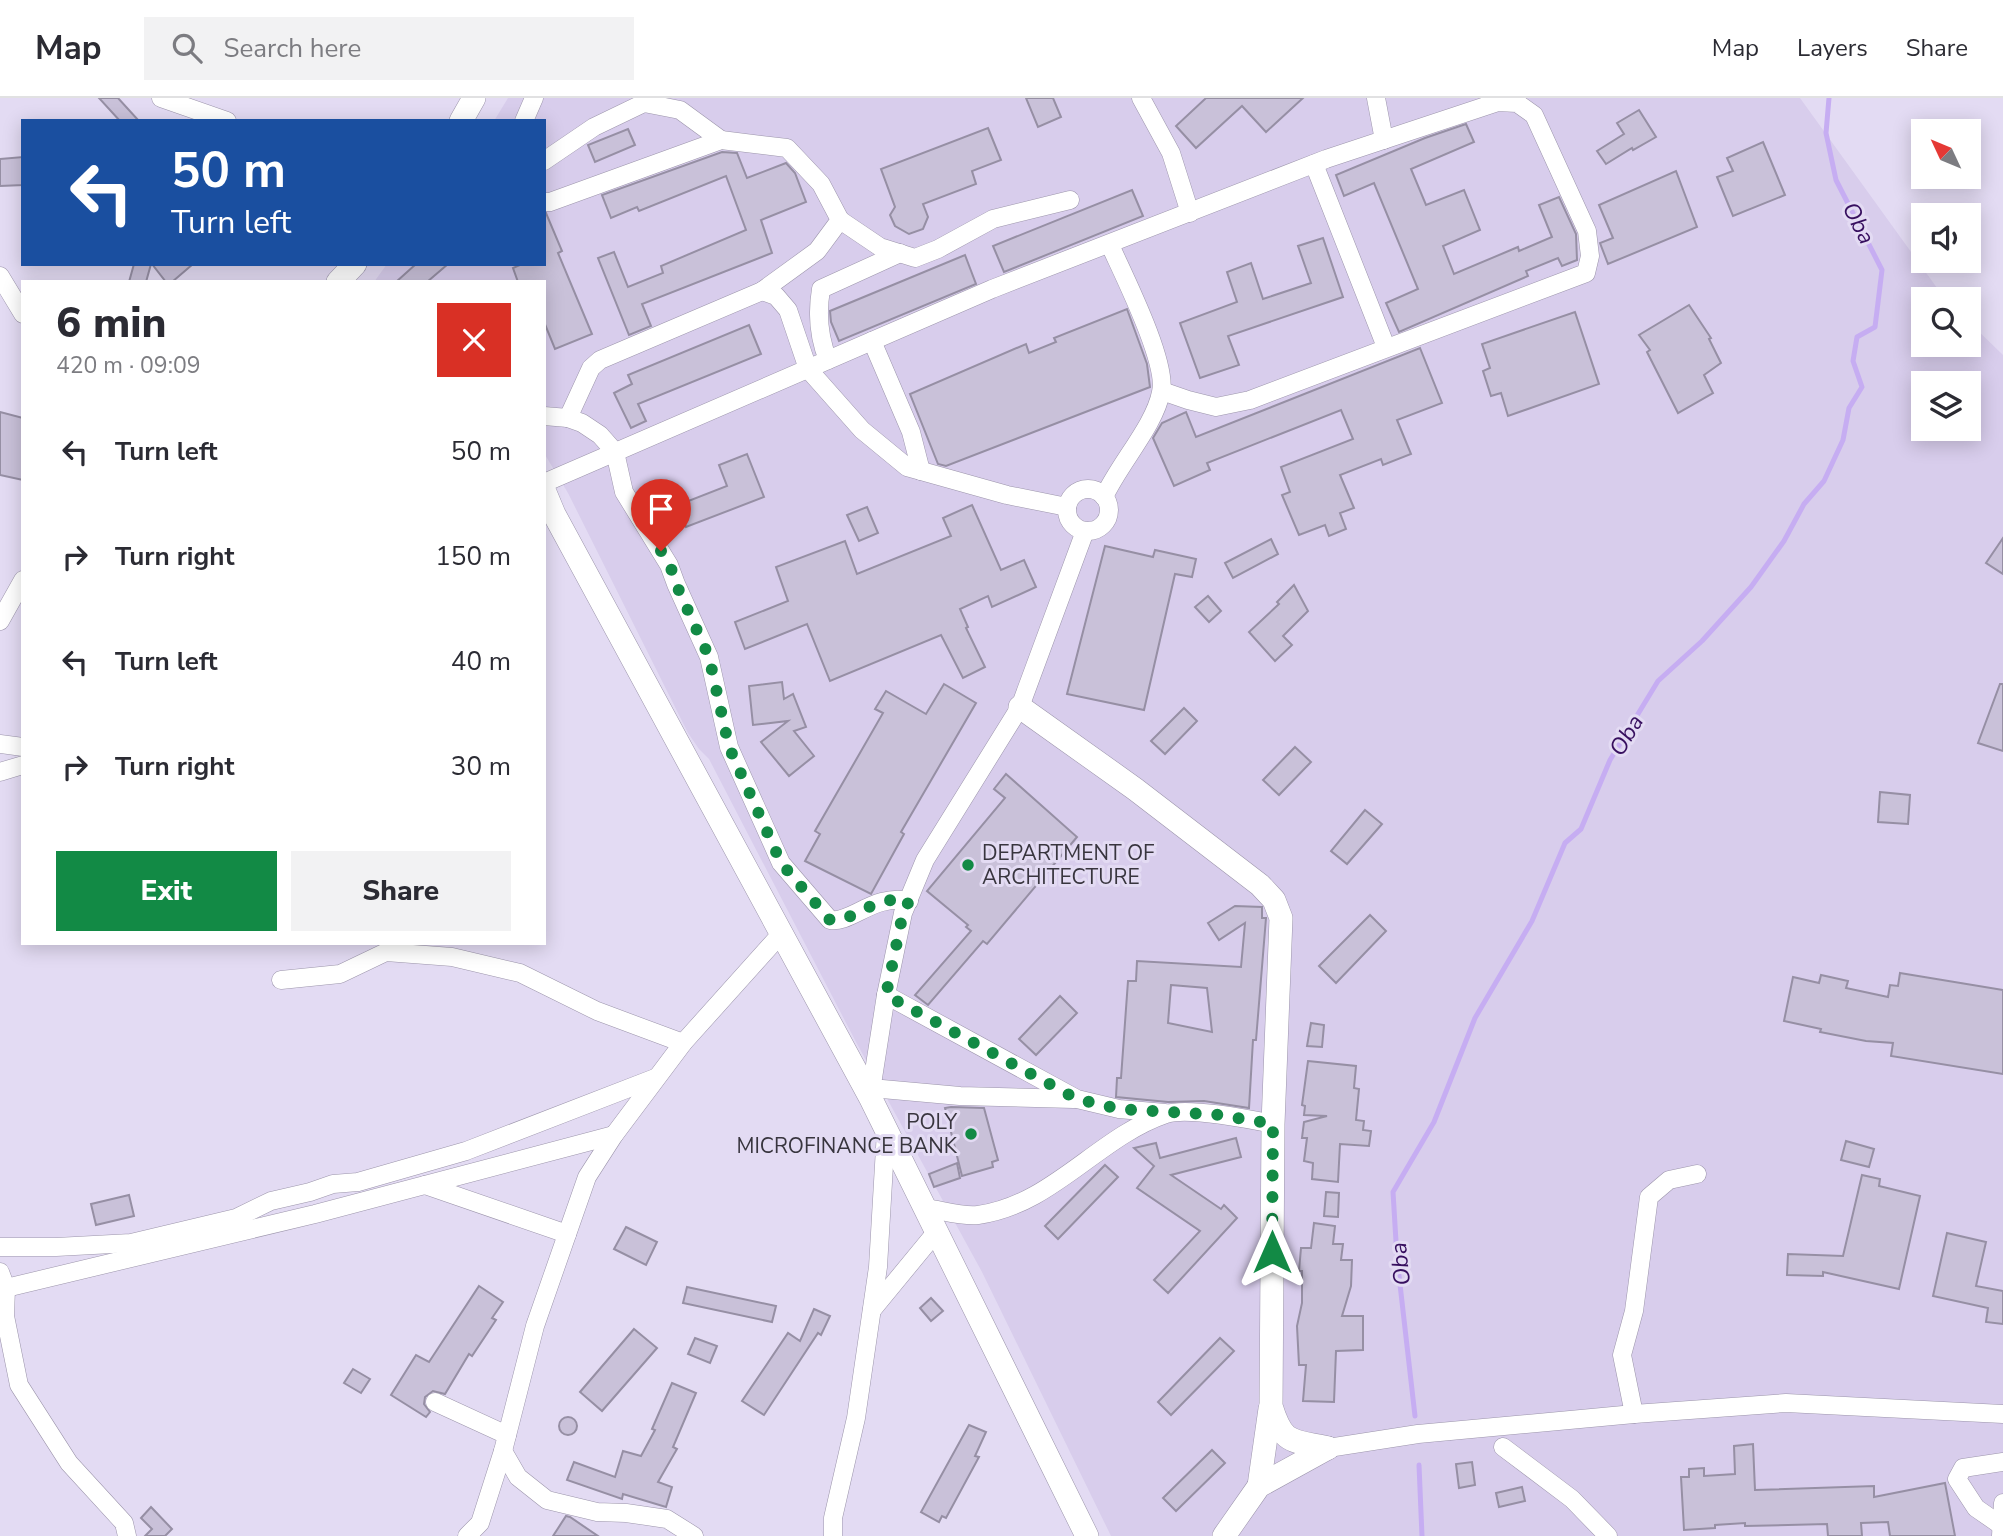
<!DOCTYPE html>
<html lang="en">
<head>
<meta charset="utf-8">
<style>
	:root { --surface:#fff; --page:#f2f2f3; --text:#2b2b33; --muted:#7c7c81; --line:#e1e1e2; --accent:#128a45 }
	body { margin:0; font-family:"Nunito Sans",sans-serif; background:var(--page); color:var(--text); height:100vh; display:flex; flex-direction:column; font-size:26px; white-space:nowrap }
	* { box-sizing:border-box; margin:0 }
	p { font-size:23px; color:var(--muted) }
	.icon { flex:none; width:38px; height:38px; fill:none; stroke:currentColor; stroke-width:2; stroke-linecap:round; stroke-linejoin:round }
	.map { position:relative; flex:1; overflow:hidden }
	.details { position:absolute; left:21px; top:182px; width:525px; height:665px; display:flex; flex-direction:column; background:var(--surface); border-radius:0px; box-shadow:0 4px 18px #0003 }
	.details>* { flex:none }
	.guide { position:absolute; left:21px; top:21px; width:525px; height:147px; border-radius:0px; box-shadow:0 4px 18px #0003; background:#1a4fa0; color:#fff; overflow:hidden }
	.needle { width:46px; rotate:314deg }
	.buttons { position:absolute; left:1911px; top:21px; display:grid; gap:14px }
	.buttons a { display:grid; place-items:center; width:70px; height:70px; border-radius:0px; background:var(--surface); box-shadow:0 4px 18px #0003; font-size:35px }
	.pin { position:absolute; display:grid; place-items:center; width:60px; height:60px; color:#fff; margin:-72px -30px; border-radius:50% 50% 50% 0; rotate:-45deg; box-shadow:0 0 7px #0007 }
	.pin .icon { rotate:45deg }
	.me { position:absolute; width:77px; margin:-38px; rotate:0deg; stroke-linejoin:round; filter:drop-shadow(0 0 5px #0008) }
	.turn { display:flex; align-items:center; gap:24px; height:147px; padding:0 35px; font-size:32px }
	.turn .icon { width:91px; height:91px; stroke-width:2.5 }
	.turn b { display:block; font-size:49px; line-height:60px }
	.round { display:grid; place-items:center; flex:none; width:74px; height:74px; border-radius:0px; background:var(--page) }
	.overview { display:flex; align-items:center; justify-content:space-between; height:119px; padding:0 35px }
	h1 { font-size:42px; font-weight:800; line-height:52px }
	.action { display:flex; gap:14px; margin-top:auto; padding:14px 35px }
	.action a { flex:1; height:80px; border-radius:0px; background:var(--accent); color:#fff; font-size:28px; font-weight:800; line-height:80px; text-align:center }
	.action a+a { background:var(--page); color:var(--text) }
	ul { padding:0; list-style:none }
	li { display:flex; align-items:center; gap:21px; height:105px; padding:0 35px }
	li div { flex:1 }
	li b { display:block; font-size:26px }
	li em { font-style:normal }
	header { display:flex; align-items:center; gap:42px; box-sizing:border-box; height:98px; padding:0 35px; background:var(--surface); border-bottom:2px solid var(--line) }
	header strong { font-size:33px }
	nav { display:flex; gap:38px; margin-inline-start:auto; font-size:24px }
	.search { width:490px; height:63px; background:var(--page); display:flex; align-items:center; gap:18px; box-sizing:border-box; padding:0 24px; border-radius:0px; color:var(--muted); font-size:26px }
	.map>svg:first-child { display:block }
</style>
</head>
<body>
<header>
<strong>Map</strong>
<div class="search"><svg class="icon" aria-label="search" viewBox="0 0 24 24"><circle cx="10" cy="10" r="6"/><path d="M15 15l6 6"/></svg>Search here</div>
<nav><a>Map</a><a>Layers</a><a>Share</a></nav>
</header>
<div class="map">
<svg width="2003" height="1438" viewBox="0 0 2003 1438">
	<rect width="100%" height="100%" fill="#e3dbf3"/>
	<path fill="#d8cdec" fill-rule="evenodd" d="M508 0H1800L1945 201H1923V247H1969V224L2003 257V1438H1111L982 1174 856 944 709 661 699 651 688 635 568 395 544 355V184H374L387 166H544V23H494ZM1923 285H1969V331H1923Z"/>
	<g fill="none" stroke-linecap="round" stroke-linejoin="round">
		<g stroke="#c6adf2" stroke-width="5">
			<path d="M1415 1318 1397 1160 1393 1094 1434 1024 1475 920 1532 823 1565 745 1581 731 1610 662 1658 583 1702 543 1751 489 1784 443 1804 406 1824 383 1843 342 1849 310 1862 289 1853 263 1857 239 1875 229 1882 172 1836 82 1826 35 1829 0"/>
			<path d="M1419 1367 1422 1438"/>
		</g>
	</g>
	<g fill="#c9c1d9" stroke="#968fa4" stroke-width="2" fill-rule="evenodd">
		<path d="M99 0H118L139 23H120Z"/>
		<path d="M1026 0H1053L1061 19 1038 29Z"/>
		<path d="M1206 0H1303L1266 34 1242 8 1196 50 1176 28Z"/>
		<path d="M1639 12 1656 39 1633 52 1632 50 1606 66 1597 53 1624 36 1617 25Z"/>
		<path d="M1466 26 1474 44 1411 71 1426 107 1464 92 1480 132 1443 148 1454 176 1518 149 1519 153 1552 139 1539 107 1559 99 1576 136 1577 162 1562 168 1558 160 1526 173 1528 178 1399 234 1386 205 1418 191 1374 85 1344 98 1336 77 1425 40Z"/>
		<path d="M988 30 1001 62 972 73 976 86 923 106 928 119 923 131 909 136 895 128 890 117 895 109 881 71Z"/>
		<path d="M628 31 635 47 595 64 588 47Z"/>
		<path d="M1763 44 1785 97 1733 118 1717 79 1733 73 1727 60Z"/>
		<path d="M722 54 737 55 747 80 786 65 795 75 806 104 761 122 772 155 642 206 651 228 629 237 598 160 614 154 628 189 663 175 661 168 746 132 726 78 639 113 637 109 611 120 602 97Z"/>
		<path d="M23 59V87L0 88V61Z"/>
		<path d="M1676 73 1697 129 1608 166 1600 145 1613 140 1599 107Z"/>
		<path d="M1132 92 1143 118 1004 174 993 148Z"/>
		<path d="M544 115H546L562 153 558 155 592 236 555 251 544 224V184H518L513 170 522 166H544Z"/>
		<path d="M1323 140 1343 199 1228 238 1239 267 1200 280 1180 225 1237 204 1227 174 1251 165 1263 201 1311 185 1298 148Z"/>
		<path d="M965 157 976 186 839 243 831 224 830 213Z"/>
		<path d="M134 166H151L146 184H129Z"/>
		<path d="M152 166H193L172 184H166Z"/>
		<path d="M416 166H448L427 184H396Z"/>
		<path d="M1689 207 1711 240 1709 241 1721 265 1704 277 1713 295 1678 315 1647 254 1650 252 1639 237Z"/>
		<path d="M1127 211 1147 266 1150 289 946 368 938 366 910 296 1026 246 1029 255 1056 244 1054 240Z"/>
		<path d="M1575 214 1599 286 1508 318 1501 295 1491 298 1483 273 1490 270 1482 246Z"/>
		<path d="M749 227 761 256 638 306 646 323 631 330 614 295 632 286 628 277Z"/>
		<path d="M1420 250 1442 305 1397 322 1411 356 1383 367 1381 361 1340 377 1354 410 1340 415 1346 431 1329 438 1325 427 1299 437 1282 397 1290 394 1281 369 1353 341 1341 312 1207 365 1210 372 1174 388 1153 340 1162 325 1186 314 1196 339Z"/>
		<path d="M0 314 23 320V382L0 377Z"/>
		<path d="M747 356 764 399 686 429 678 407 727 388 719 367Z"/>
		<path d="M972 407 1001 472 1024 462 1036 489 992 509 988 498 960 511 968 529 966 530 985 569 963 580 941 537 830 583 807 526 745 551 735 524 788 503 776 469 845 443 857 476 951 438 943 420Z"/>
		<path d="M867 409 878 435 859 443 847 417Z"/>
		<path d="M2003 440V476L1986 465Z"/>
		<path d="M1271 441 1278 456 1233 480 1225 465Z"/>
		<path d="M1105 448 1153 459 1155 452 1196 461 1192 479 1175 476 1144 612 1067 596Z"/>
		<path d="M1294 487 1308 513 1283 538 1292 547 1275 563 1249 534 1279 506 1277 504Z"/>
		<path d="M1208 498 1221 513 1209 524 1195 509Z"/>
		<path d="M782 584 784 601 793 596 806 629 794 633 814 658 789 678 761 644 788 623 753 627 749 588Z"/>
		<path d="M944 586 976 605 901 734 904 736 871 796 805 763 820 736 815 733 883 615 875 611 886 593 926 616Z"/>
		<path d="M2000 586H2003V653L1978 645Z"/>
		<path d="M1184 610 1197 623 1165 656 1151 643Z"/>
		<path d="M1295 649 1311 664 1279 697 1263 682Z"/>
		<path d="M1006 676 1077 739 987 846 983 843 928 907 915 897 971 833 966 829 968 827 927 793 1005 700 994 691Z"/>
		<path d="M1880 694 1910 697 1908 726 1878 724Z"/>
		<path d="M1365 712 1382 726 1347 766 1331 753Z"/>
		<path d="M1235 808 1262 809V820H1266L1256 942H1253L1249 1010 1204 1003 1168 1004 1116 999 1117 980H1121L1128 883H1136L1137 863 1241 869 1245 825 1219 842 1208 825ZM1171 887 1207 890 1212 934 1168 925Z"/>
		<path d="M1370 817 1386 833 1336 885 1319 868Z"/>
		<path d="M1900 875 2003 892V976L1891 958 1893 945 1866 943 1820 934 1821 931 1784 923 1793 879 1819 885 1821 877 1848 883 1846 890 1888 899 1890 887 1898 888Z"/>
		<path d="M1060 898 1077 915 1036 957 1019 941Z"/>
		<path d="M1311 925 1324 927 1322 949 1307 948Z"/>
		<path d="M1308 963 1356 968 1354 990 1359 991 1356 1022 1364 1023 1363 1032 1371 1033 1369 1048 1340 1046 1338 1084 1312 1081 1313 1065 1304 1063 1307 1040H1302L1304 1024 1327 1018 1304 1017 1305 1008 1302 1007Z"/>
		<path d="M951 1009 984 1010 998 1062 992 1064 993 1069 962 1078 945 1010Z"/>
		<path d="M1236 1040 1241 1059 1171 1077 1221 1111 1224 1107 1237 1120 1168 1195 1154 1182 1200 1133 1137 1090 1154 1068 1134 1050 1156 1045 1160 1060Z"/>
		<path d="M1846 1043 1874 1051 1869 1069 1841 1062Z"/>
		<path d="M957 1065 960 1080 934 1089 929 1076Z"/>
		<path d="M1105 1067 1118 1079 1058 1141 1045 1128Z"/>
		<path d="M1862 1077 1880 1081 1879 1088 1920 1098 1899 1191 1823 1174V1178L1787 1177 1788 1156 1843 1158Z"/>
		<path d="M1326 1094 1339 1095 1338 1119 1324 1118Z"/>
		<path d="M129 1097 134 1118 96 1127 91 1106Z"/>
		<path d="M1314 1125 1335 1128 1333 1146H1343L1341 1162H1352L1351 1188 1342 1218H1363V1252L1336 1253 1334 1304 1303 1303 1306 1267H1299L1297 1228 1302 1205V1173H1299L1301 1150H1311Z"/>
		<path d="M626 1129 657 1144 646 1167 614 1151Z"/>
		<path d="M1947 1135 1986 1144 1976 1188 2003 1193V1226L1986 1224 1988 1210 1933 1198Z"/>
		<path d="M479 1188 503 1204 492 1220 496 1222 472 1258 469 1256 445 1296 433 1293 425 1299 424 1306 430 1314 426 1319 391 1297 416 1257 429 1264Z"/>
		<path d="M687 1189 776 1208 772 1224 683 1205Z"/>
		<path d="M931 1200 943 1213 931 1223 920 1210Z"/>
		<path d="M814 1211 830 1218 821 1237 818 1235 764 1317 742 1303 788 1235 800 1243Z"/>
		<path d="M634 1231 657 1250 602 1313 580 1294Z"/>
		<path d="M695 1240 717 1248 710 1265 688 1256Z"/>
		<path d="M1220 1240 1234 1253 1171 1317 1158 1304Z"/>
		<path d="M353 1271 370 1281 361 1295 344 1285Z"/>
		<path d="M672 1285 696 1295 673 1349 677 1351 658 1384 672 1389 666 1409 623 1396 622 1401 567 1382 574 1364 615 1379 623 1353 641 1358 655 1332 652 1331Z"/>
		<circle cx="568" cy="1328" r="9"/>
		<path d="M969 1327 986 1334 975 1358 979 1359 946 1420 942 1418 939 1424 921 1414Z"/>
		<path d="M1753 1346 1755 1392 1874 1388V1399L1945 1385 1955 1438H1890L1888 1424 1861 1425 1862 1438H1828L1827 1426 1745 1428V1425L1715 1427V1430L1684 1432 1681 1379H1689V1371L1704 1370V1378L1735 1376 1734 1348Z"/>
		<path d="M1212 1352 1225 1365 1176 1413 1163 1400Z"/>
		<path d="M1472 1364 1475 1387 1459 1390 1456 1366Z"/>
		<path d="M1522 1389 1525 1403 1499 1409 1496 1395Z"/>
		<path d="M151 1409 172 1431 165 1438H145L152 1431 141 1420Z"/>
		<path d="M566 1418 570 1419 598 1438H553Z"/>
	</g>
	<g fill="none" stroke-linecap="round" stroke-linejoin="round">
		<g stroke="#9c95ab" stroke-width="19">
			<g id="minor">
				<path d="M161 0 227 23"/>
				<path d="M1141 0 1171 55 1190 115"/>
				<path d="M1376 0 1384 42"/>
				<path d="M524 23 534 0"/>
				<path d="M544 63 594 29 644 5 680 12 721 42"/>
				<path d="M1314 66 1386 249"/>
				<path d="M544 104H550L721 42 787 50 821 86 840 122 817 153 762 193 600 262 591 270 568 320"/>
				<path d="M840 122 880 149 915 160 938 151 993 121 1070 102"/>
				<path d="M0 178 23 216"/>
				<path d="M762 193 776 198 788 212 808 271 862 332 907 369 1007 397 1067 409"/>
				<path d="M872 243 911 334 921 373"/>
				<path d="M828 262C819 240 817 215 821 191L900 155"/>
				<path d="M544 318 568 320 582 325 600 337 615 354 624 394 669 467 676 486 709 559 729 649 781 765 830 822C850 826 875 795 909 803"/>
				<path d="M544 385 992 191 1326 61 1498 4 1517 5 1534 17 1587 133 1590 158 1586 175 1250 302 1216 309 1188 302 1162 293"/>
				<circle cx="1088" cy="412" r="21"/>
				<path d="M1104 399C1119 366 1155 327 1161 294 1168 265 1123 176 1110 147"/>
				<path d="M0 523 23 482"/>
				<path d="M0 646 23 649"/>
				<path d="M0 674 23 667"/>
				<path d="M281 882 340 876 386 854 452 859 520 875 597 913 683 945"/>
				<path d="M886 897 1077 1001 1119 1011 1165 1015"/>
				<path d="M871 990 960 998 1074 1001"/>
				<path d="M870 999 886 897 903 815 925 762 1020 609 1085 433"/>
				<path d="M425 1087 567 1136"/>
				<path d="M925 1110C941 1112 962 1119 978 1117 1052 1107 1098 1039 1166 1016 1188 1009 1248 1021 1273 1026"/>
				<path d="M0 1149H56L131 1145 236 1120 271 1103 310 1094 333 1086 358 1084 466 1053 655 980"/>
				<path d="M0 1174 6 1190 5 1218 19 1287 69 1365 124 1425 127 1438"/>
				<path d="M6 1190 315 1116 614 1037"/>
				<path d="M872 1212 937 1133"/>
				<path d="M435 1304 507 1337"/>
				<path d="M1634 1316 1622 1257 1634 1213 1649 1099 1669 1082 1697 1076"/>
				<path d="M1503 1349 1572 1401 1608 1438"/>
				<path d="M1328 1350 1418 1336 1634 1316 1786 1305 2003 1316"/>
				<path d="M503 1353 518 1379 547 1402 597 1414 626 1415 667 1421 694 1438"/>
				<path d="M2002 1428 1976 1410 1957 1381 1963 1370 2003 1364"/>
				<path d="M467 1438 480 1425 503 1353 535 1228 587 1079 614 1037 683 945 780 837"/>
				<path d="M833 1438V1420L856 1320 878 1169 886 1033"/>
				<path d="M2001 1438 2003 1405"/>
			</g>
		</g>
		<g stroke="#9c95ab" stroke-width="24">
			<g id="tertiary">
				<path d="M461 23 474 0"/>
				<path d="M338 184 355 166"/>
				<path d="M544 392 554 416 870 999 1087 1438"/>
				<path d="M1020 609 1135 691 1260 787 1274 802 1281 820 1273 1026 1271 1308C1283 1347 1291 1342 1328 1350"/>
				<path d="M1259 1388 1270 1311"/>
				<path d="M1224 1438 1259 1388 1328 1350"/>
			</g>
		</g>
		<use href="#minor" stroke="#fff" stroke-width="18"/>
		<use href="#tertiary" stroke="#fff" stroke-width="23"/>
	</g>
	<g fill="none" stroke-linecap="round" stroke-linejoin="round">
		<path stroke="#128a45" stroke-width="12" stroke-dasharray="0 21.6" d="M661 453 670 467 676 486 709 559 729 649 781 765 830 822C852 826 874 795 909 803L903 815 886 897 1077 1001 1119 1011 1220 1017 1273 1026 1272 1154"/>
	</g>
	<g fill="#128a45" stroke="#e3dbf3" stroke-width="2.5">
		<circle cx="968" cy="767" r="7"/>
		<circle cx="971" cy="1036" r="7"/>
	</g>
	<g text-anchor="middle" stroke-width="6" stroke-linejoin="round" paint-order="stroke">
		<g font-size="21" fill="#38353e" stroke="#e3dbf3" text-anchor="start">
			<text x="982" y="762">DEPARTMENT OF<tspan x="982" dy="24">ARCHITECTURE</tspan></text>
			<text x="957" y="1031" text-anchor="end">POLY<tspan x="957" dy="24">MICROFINANCE BANK</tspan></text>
		</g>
		<g font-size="23" font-style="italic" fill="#370f5f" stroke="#e3dbf3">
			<text transform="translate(1859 125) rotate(63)" y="8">Oba</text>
			<text transform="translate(1626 637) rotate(-59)" y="8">Oba</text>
			<text transform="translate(1400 1166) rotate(-96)" y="8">Oba</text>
		</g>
	</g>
</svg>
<div class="buttons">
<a><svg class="needle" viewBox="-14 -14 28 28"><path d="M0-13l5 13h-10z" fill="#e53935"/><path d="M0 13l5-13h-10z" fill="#7c7c81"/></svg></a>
<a><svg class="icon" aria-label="sound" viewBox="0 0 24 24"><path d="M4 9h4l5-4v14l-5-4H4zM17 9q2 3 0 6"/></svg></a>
<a><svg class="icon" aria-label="search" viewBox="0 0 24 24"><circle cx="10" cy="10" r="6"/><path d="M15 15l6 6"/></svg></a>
<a><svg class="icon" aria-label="layers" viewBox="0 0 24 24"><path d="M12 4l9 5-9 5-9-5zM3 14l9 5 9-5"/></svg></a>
</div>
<div class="pin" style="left:661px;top:453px;background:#d93025"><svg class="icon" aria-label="arrive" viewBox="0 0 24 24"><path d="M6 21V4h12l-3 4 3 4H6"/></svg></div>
<svg class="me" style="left:1272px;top:1154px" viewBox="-20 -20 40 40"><path d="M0-17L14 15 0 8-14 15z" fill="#128a45" stroke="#fff" stroke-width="4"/></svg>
<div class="guide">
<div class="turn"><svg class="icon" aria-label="left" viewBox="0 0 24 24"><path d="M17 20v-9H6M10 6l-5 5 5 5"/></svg><div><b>50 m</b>Turn left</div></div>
</div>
<section class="details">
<div class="overview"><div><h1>6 min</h1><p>420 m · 09:09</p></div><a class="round" style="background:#d93025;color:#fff"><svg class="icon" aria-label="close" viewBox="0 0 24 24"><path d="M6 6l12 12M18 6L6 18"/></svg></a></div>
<ul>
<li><svg class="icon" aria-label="left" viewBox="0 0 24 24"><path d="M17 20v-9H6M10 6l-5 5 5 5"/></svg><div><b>Turn left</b></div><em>50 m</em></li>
<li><svg class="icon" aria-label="right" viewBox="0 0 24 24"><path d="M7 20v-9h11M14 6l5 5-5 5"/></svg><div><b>Turn right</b></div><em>150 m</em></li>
<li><svg class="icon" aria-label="left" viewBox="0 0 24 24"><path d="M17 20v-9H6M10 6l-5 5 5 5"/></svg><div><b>Turn left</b></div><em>40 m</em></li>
<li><svg class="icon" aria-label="right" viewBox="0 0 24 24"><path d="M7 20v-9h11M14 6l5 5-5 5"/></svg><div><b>Turn right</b></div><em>30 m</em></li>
</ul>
<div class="action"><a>Exit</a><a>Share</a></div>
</section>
</div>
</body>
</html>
